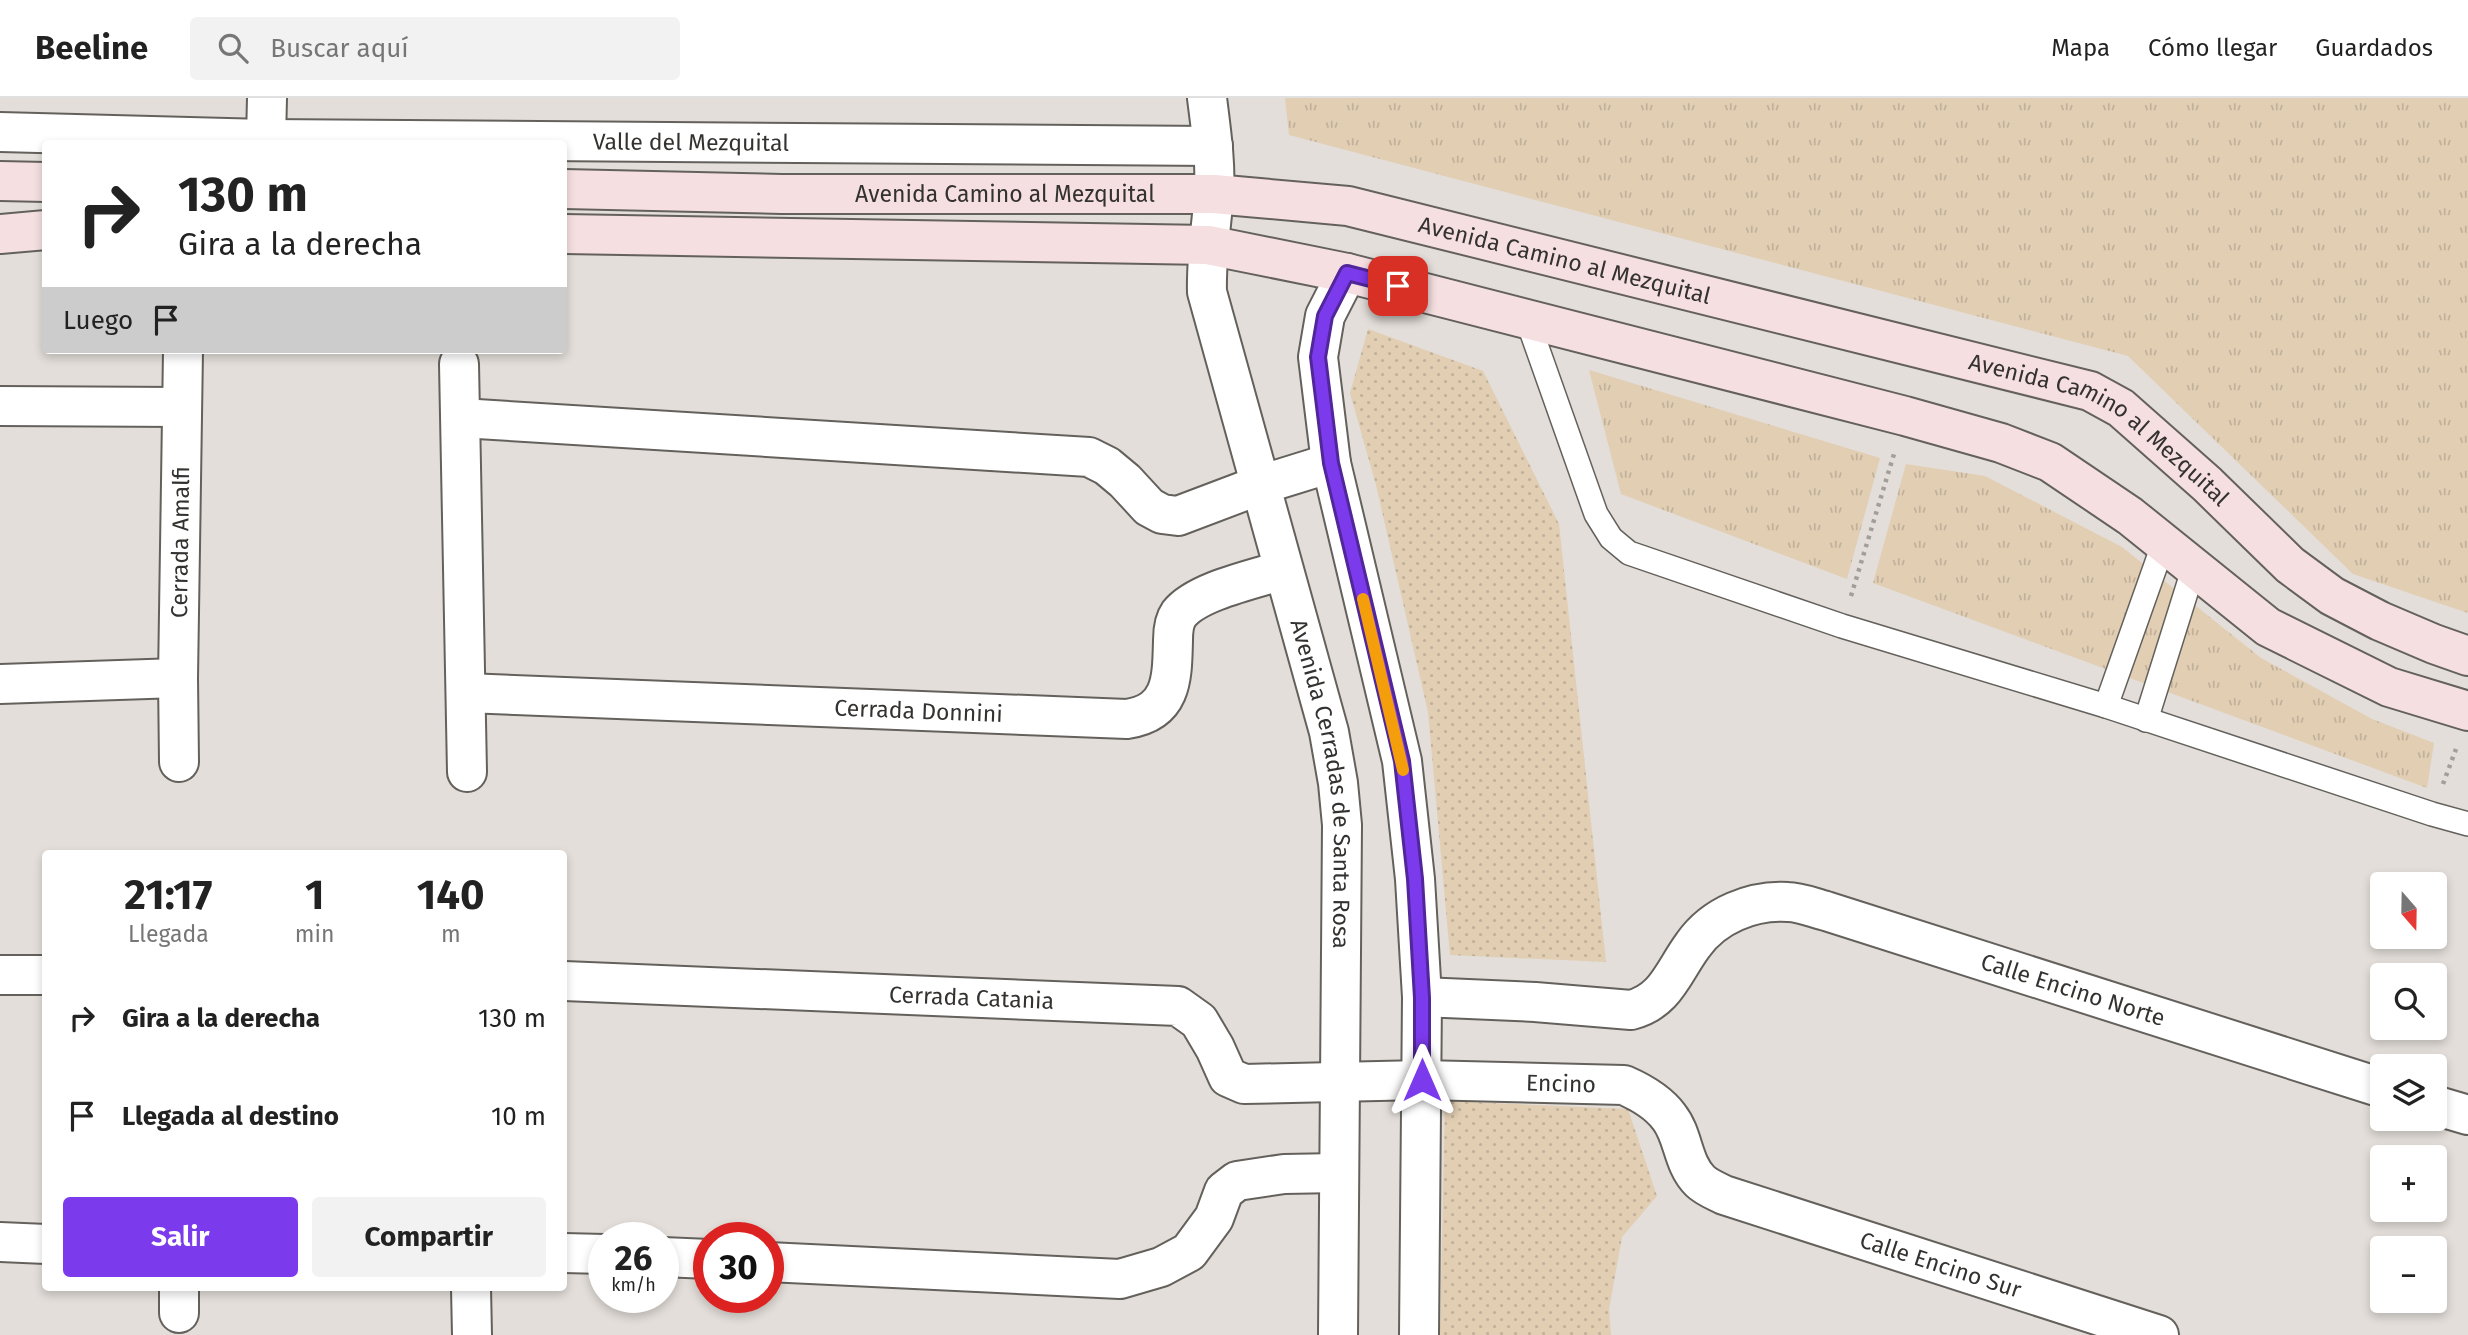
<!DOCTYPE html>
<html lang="es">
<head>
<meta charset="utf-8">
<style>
	:root { --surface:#fff; --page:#f2f2f2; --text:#222; --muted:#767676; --line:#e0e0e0; --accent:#7c3aed }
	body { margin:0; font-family:"Fira Sans",sans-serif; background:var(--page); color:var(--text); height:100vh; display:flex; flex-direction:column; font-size:26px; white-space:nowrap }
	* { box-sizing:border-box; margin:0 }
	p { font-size:23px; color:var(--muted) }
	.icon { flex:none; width:38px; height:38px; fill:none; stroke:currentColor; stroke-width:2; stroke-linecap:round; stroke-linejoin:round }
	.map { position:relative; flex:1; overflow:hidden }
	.panel { position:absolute; left:42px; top:752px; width:525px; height:441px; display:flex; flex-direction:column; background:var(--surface); border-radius:7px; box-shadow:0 4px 10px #0003 }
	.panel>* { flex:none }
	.hud { position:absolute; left:42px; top:42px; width:525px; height:214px; border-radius:7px; box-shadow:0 4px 10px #0003; background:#fff; color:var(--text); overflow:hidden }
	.needle { width:46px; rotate:160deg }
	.fabs { position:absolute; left:2370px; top:774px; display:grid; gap:14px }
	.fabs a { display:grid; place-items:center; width:77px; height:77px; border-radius:7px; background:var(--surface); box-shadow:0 4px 10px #0003; font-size:35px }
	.speed { position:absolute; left:588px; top:1124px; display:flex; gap:14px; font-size:35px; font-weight:700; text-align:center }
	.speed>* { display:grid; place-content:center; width:91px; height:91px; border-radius:50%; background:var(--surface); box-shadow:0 4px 10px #0003; line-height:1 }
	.speed small { font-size:18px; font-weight:400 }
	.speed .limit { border:10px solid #d22; background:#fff; color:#111 }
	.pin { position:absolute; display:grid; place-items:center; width:60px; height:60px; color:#fff; margin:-30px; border-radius:14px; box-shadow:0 4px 10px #0006 }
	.me { position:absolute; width:77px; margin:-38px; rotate:0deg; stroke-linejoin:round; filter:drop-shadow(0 0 5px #0008) }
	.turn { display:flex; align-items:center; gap:24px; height:147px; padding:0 21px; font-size:32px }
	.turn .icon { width:91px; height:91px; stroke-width:2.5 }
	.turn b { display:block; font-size:49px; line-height:60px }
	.then { display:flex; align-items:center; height:66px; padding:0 21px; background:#0003; gap:14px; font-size:26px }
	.eta { display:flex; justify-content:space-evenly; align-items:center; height:119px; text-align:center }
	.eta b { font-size:42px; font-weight:700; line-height:49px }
	.primary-button { display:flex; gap:14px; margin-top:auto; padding:14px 21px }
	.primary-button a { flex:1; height:80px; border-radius:7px; background:var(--accent); color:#fff; font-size:28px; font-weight:700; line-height:80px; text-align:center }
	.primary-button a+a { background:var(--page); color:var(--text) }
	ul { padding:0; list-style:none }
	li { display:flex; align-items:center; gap:21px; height:98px; padding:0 21px }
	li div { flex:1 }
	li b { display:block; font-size:26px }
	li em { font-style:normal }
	header { display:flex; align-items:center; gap:42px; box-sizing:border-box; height:98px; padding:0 35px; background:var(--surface); border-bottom:2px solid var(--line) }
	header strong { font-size:33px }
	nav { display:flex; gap:38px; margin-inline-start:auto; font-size:24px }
	.search { width:490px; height:63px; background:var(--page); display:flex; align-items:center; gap:18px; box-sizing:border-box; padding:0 24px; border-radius:7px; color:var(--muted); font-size:26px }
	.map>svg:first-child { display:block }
</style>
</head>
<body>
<header>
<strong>Beeline</strong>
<div class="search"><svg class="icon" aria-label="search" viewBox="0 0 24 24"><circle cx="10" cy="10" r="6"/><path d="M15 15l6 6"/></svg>Buscar aquí</div>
<nav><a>Mapa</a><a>Cómo llegar</a><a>Guardados</a></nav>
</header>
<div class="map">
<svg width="2468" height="1237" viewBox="0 0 2468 1237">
	<defs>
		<pattern id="grass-tufts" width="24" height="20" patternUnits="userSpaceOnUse" patternTransform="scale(1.75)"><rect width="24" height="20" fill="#e1ceb3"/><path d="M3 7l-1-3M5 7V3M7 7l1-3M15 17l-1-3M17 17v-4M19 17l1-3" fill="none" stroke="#c2b19a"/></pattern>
		<pattern id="park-dots" width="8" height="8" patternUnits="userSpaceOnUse" patternTransform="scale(1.75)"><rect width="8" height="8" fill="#e1ceb3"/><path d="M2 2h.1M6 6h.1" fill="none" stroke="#c2b19a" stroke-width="1.8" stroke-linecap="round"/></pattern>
	</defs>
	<rect width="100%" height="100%" fill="#e3ded9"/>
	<g fill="url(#grass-tufts)">
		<path d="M1285 0H2468V515L2353 476 2128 258 1289 37Z"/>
		<path d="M1589 272 1880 360 1847 481 1621 396Z"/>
		<path d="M1906 366 1985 378 2122 449 2261 560 2372 621 2434 645 2427 690 1873 485Z"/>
	</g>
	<g fill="url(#park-dots)">
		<path d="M1368 231 1483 273 1559 426 1606 864 1450 857 1428 614 1376 387 1350 295Z"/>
		<path d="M1445 1003 1628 1011 1657 1098 1622 1139 1609 1211 1611 1237H1440Z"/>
	</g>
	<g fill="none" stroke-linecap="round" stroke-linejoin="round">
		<g stroke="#64615c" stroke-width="26">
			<g id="service">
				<path d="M1527 221 1596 416 1611 440 1629 455 1842 528 2106 608 2432 716 2468 726"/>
				<path d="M2106 608 2163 447"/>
				<path d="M2146 622 2194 469"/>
			</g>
		</g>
		<g stroke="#64615c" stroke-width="42">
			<g id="minor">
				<path id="s1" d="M1207 0C1211 32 1216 65 1214 97 1211 130 1206 161 1207 194L1329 634 1338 685 1342 727 1338 1237"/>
				<path id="s2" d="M0 34 266 41 1213 48"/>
				<path d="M266 41 267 0"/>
				<path d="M1347 175 1325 218 1318 259 1331 365 1402 663 1415 781 1422 899 1419 1237"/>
				<path d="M459 266 467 674"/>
				<path d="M0 308 181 309"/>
				<path d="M461 320 1089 359 1107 368 1125 383 1149 409 1162 416 1178 418 1260 387 1331 365"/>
				<path d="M0 586 178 580"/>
				<path id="s3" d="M466 595 1127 621C1173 614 1172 580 1173 542 1173 534 1174 523 1179 516 1197 493 1255 481 1283 472"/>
				<path id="s4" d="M179 664 178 580 183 253"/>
				<path d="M0 877H46"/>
				<path id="s5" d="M564 883 1178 908 1199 923 1215 950 1228 979 1244 986 1422 982 1624 987C1640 994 1658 1004 1669 1019 1684 1038 1682 1065 1700 1083 1706 1089 1716 1093 1724 1097L2159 1237"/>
				<path id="s6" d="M1422 899 1535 904 1631 912C1666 903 1673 874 1693 847 1714 817 1752 802 1788 804 1800 804 1814 810 1826 813L2382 990"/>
				<path d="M2434 1007 2468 1017"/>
				<path d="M0 1144 46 1146"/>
				<path d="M564 1155 604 1156"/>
				<path d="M663 1159 709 1161"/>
				<path d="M768 1164 1120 1181 1161 1169 1189 1154 1214 1120 1224 1093 1237 1083 1284 1076 1338 1075"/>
				<path d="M179 1190V1215"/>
				<path d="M471 1190 472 1237"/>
			</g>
		</g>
		<g stroke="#64615c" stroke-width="42">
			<g id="secondary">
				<path d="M0 83 46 84"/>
				<path id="s7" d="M564 91 782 96H1214L1348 108 2090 293 2121 310 2207 386 2290 467 2332 498 2380 523 2434 546 2468 558"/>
				<path d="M0 136 46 132"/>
				<path d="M564 136 1208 147 1347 175 1905 318 2001 345 2050 364 2130 418 2268 529 2389 589 2468 613"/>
			</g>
		</g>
		<g stroke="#a29f9b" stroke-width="4.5" stroke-dasharray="3.5 5" stroke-linecap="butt">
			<path d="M1851 498 1894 356"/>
			<path d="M2443 686 2456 651"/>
		</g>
		<use href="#service" stroke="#fff" stroke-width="23"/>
		<use href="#minor" stroke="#fff" stroke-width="38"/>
		<use href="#secondary" stroke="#f5dfe1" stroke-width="38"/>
	</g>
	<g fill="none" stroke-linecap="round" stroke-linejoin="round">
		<g stroke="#51269a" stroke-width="18">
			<path id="route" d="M1398 188 1347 175 1325 218 1318 259 1331 365 1402 663 1415 781 1422 900V982"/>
		</g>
		<use href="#route" stroke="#7c3aed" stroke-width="12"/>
		<path stroke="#f59e0b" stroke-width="12" d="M1363 501 1403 672"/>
	</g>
	<g text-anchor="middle" stroke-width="5" stroke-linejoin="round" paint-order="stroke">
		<g font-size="23" fill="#333230" stroke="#e3ded9">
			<text dy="8" stroke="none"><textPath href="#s2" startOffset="691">Valle del Mezquital</textPath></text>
			<text dy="8" stroke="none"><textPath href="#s7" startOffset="441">Avenida Camino al Mezquital</textPath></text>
			<text dy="8" stroke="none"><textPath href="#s7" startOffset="1008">Avenida Camino al Mezquital</textPath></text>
			<text dy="8" stroke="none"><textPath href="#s7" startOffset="1575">Avenida Camino al Mezquital</textPath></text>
			<text dy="8" stroke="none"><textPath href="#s4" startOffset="220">Cerrada Amalfi</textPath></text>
			<text dy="8" stroke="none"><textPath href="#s3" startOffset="453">Cerrada Donnini</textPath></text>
			<text dy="8" stroke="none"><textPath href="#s1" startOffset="702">Avenida Cerradas de Santa Rosa</textPath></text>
			<text dy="8" stroke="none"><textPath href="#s6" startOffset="709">Calle Encino Norte</textPath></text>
			<text dy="8" stroke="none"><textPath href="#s5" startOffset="408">Cerrada Catania</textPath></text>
			<text dy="8" stroke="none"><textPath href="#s5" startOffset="1038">Encino</textPath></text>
			<text dy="8" stroke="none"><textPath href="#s5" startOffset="1484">Calle Encino Sur</textPath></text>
		</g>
	</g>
</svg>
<div class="fabs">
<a><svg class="needle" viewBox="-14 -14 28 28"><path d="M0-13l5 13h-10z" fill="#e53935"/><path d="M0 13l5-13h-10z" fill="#767676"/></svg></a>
<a><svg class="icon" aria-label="search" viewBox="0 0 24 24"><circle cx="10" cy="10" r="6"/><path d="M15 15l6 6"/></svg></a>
<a><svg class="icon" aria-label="layers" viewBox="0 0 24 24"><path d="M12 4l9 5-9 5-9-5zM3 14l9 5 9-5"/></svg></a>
<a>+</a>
<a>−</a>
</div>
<div class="speed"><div>26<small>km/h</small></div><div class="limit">30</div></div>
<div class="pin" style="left:1398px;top:188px;background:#d93025"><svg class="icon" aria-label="arrive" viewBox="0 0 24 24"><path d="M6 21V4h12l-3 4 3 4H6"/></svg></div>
<svg class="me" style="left:1422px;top:982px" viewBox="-20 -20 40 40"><path d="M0-17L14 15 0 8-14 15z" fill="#7c3aed" stroke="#fff" stroke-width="4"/></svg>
<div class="hud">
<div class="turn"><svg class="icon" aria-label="right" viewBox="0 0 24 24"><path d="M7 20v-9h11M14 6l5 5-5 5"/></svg><div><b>130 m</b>Gira a la derecha</div></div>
<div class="then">Luego<svg class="icon" aria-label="arrive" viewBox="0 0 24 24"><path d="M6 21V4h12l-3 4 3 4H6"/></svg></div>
</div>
<section class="panel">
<div class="eta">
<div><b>21:17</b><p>Llegada</p></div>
<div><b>1</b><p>min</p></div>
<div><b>140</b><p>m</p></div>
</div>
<ul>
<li><svg class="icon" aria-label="right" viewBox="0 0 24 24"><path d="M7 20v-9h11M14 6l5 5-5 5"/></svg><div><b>Gira a la derecha</b></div><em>130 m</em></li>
<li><svg class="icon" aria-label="arrive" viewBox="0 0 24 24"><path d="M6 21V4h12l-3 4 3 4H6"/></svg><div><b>Llegada al destino</b></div><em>10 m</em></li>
</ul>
<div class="primary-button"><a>Salir</a><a>Compartir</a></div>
</section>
</div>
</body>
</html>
